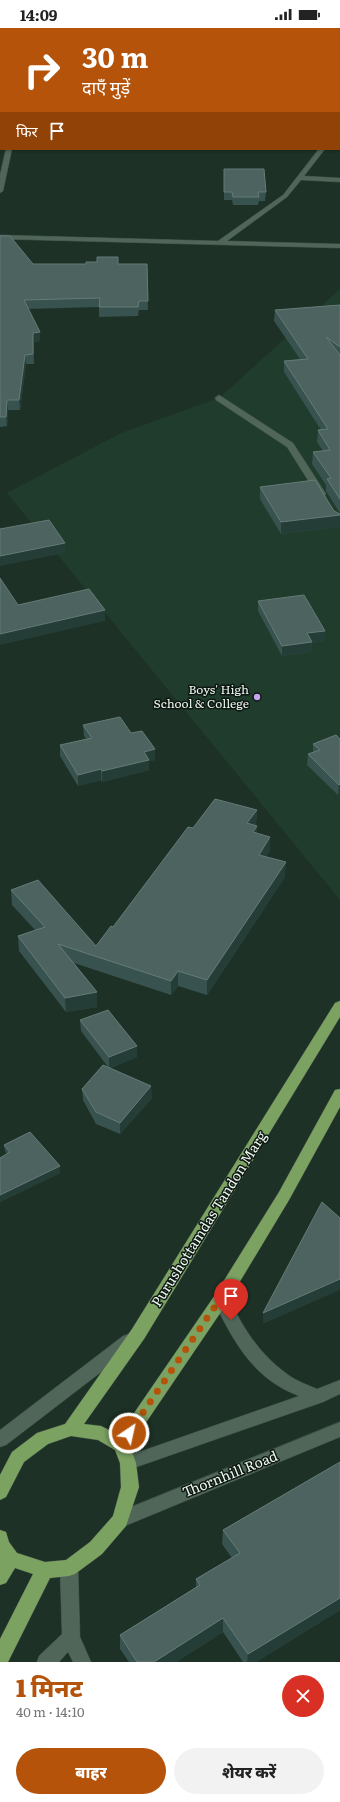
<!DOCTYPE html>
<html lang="hi">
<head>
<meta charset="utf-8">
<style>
	:root { --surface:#fff; --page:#f2f2f2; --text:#222; --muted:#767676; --accent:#b45309 }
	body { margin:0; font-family:Literata,"Noto Sans Devanagari",serif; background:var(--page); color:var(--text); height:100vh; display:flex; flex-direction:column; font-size:15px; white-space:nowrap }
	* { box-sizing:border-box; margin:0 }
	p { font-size:13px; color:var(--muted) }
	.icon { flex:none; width:22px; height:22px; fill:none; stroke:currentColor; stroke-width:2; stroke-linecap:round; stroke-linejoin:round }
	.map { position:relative; height:1634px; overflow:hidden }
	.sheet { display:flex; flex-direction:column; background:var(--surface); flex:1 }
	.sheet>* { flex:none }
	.guide { position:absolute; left:0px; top:0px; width:340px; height:122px; box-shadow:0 1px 3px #0004; background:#b45309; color:#fff; overflow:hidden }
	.pin { position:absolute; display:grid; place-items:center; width:34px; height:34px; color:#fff; margin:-41px -17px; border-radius:50% 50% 50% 0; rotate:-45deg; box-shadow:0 0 4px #0007 }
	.pin .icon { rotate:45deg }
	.me { position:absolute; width:44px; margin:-22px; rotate:34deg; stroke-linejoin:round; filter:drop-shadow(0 0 3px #0008) }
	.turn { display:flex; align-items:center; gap:14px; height:84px; padding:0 16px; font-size:18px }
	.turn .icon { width:52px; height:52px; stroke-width:2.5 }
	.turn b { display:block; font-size:28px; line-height:34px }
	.then { display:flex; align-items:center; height:38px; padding:0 16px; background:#0003; gap:8px; font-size:15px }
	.round { display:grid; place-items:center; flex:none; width:42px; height:42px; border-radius:21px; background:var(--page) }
	.summary { display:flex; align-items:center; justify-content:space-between; height:68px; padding:0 16px }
	h1 { font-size:24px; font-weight:800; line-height:30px; color:var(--accent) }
	.primary-button { display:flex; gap:8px; margin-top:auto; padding:8px 16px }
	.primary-button a { flex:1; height:46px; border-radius:24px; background:var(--accent); color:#fff; font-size:16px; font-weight:800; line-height:46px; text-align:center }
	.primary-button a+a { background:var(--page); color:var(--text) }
	.status { display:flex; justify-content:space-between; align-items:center; height:28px; padding:0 20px; background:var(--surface); direction:ltr }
	.status svg { height:11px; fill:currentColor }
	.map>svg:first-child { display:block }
</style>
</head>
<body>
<div class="status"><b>14:09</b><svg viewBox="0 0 49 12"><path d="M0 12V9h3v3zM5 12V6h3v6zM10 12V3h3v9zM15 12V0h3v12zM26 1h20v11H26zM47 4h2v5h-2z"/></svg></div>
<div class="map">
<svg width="340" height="1634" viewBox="0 0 340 1634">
	<rect width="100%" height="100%" fill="#1d3126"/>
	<path fill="#203c2d" d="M340 261V872L7 465 121 405 219 370Z"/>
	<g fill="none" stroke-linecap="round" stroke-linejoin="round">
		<g stroke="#3d4f45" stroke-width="1">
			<g id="minor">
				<path d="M243 0H255L242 1Z"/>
				<rect x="0" y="88" width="1" height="4"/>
				<path d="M6 121H12L3 163 0 165V147Z"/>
				<path d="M319 121H325L304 148 340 150V154L301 152 287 169 227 213 340 216V220L0 211V207L218 213 283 167Z"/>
				<path d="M219 367 293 415 326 466 324 468H318L287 419 216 372 215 370Z"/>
				<path d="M221 1265 227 1267C243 1299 257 1324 287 1346 296 1353 308 1357 317 1361L340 1352V1366L323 1374 128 1442 122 1440 120 1435 122 1430 299 1368C292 1365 284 1362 277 1357 246 1338 228 1303 213 1271L215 1267Z"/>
				<path d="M129 1306 135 1308 137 1313 135 1318 6 1417 0 1419V1402L123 1308Z"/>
				<path d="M340 1394V1409L120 1500 114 1498 111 1492 114 1486Z"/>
				<path d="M69 1532 75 1534 78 1540 80 1609 91 1634H73L68 1624 59 1634H37L39 1628 62 1606 60 1540 63 1534Z"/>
			</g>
		</g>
		<g stroke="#3d4f45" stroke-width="1">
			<path id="major" d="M340 973V989L144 1311 84 1396 101 1398 119 1407 215 1267 279 1164 335 1062 340 1061V1079L289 1172 227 1275 130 1418 136 1435 139 1459 126 1498 102 1526 75 1546 69 1548 50 1550 8 1634H0V1611L33 1546 15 1540 6 1555 0 1557V1502L6 1504 9 1514 17 1525 45 1534 66 1532 90 1514 113 1488 121 1459 120 1435 115 1422 98 1412 71 1408 48 1416 24 1434 6 1469 0 1472V1447L12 1424 37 1405 65 1396 132 1301 335 975Z"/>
		</g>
		<use href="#minor" fill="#506659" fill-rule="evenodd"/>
		<use href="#major" fill="#7ca262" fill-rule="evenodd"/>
	</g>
	<g fill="#38524f">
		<path d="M0 0 1 1V63H0Z"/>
		<path d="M339 39 340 41V57H339Z"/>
		<path d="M224 141 266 164 265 173H259L258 177H233L232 172H224Z"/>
		<path d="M0 208 33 236H147L148 282H139L138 288 99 289V279L28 281 40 304V313L34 314V336H26L20 382H8L7 398 0 399Z"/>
		<path d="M340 277V485L326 463V457L312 436 313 424 323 423 317 414 318 402H321L284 344V333L300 331 274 293 275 282Z"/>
		<path d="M260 459 334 483 340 486V499L281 506 260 471Z"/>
		<path d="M258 573 325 603 324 613 312 615 311 624 282 628 258 583Z"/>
		<path d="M83 697 131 705 155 721V732L149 733V742L102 754 101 752 78 758 60 728V717L86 711 84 708Z"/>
		<path d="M336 707 340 767H338L307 737 308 726 313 725V716Z"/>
		<path d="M257 782 256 796 255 798H257V805L270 823 266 829 285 849 207 967 178 958 171 967 74 935 97 964V979L66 984 19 923 18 908 35 902 12 877 11 862 96 918 113 899 193 800Z"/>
		<path d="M80 992 137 1018V1029L110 1040 152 1070 120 1106 96 1096 83 1072 82 1061 108 1039 81 1003Z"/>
		<path d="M4 1117 60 1138V1145L0 1174V1130L7 1126 5 1123Z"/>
		<path d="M340 1434V1582L256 1634H243L223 1604 176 1634H129L120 1621V1607L196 1559V1551L232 1530 222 1516 223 1502Z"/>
	</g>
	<g fill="#253d37">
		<path d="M40 304V313L34 314V336L33 305Z"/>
		<path d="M25 327 26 336 20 382 19 372Z"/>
		<path d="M7 372 8 382 7 398 6 389Z"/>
		<path d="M340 487V499L281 506V494Z"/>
		<path d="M65 515V525L0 538V528Z"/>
		<path d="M105 582V593L0 617V606Z"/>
		<path d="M325 603 324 613 312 615 311 624 282 628V618L307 605Z"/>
		<path d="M155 721V732L149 733V742L102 754V743L144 724Z"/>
		<path d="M101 741V752L78 758V747Z"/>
		<path d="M340 756V767H338L339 757Z"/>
		<path d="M257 782 256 796 247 810V795Z"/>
		<path d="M257 798V813L253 804Z"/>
		<path d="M270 809V823L258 841 259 827Z"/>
		<path d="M286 834 285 849 207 967V952Z"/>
		<path d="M178 943V958L171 967V953Z"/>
		<path d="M97 964V979L66 984 65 970Z"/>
		<path d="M137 1018V1029L109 1040V1029Z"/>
		<path d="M151 1058 152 1070 120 1106V1095Z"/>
		<path d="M60 1138V1145L0 1174V1167Z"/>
		<path d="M340 1251V1262L263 1296V1285Z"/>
		<path d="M340 1570V1582L256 1634H247L248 1626Z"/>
		<path d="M223 1590V1604L176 1634H154Z"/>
	</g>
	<g fill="#4c6360" stroke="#657b77">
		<path d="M0 0H73V1H1V16V15H0Z"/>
		<path d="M1 20V56H0V21Z"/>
		<path d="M339 39 340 41V48H339Z"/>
		<path d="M224 141H264L266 164H258L259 169H233L232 164H224Z"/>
		<path d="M0 208H10L33 236H86V234H97V229H118V236H147L148 273H139L138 279H99L100 270 24 272 40 304 33 305V326L25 327 19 372H7L6 389H0Z"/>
		<path d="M340 277V319L326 309 340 327V471L327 451 331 450 313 424 330 422 318 402 328 401 284 333 308 331 275 282Z"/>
		<path d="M315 452 334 483 340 486V487L281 494 260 459Z"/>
		<path d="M49 492 65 515 0 528V501Z"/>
		<path d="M0 550 18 577 89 561 105 582 0 606Z"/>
		<path d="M304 567 325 603 307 605 312 614 282 618 258 573Z"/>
		<path d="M120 689 131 705 142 703 155 721 144 724 149 732 102 743 101 741 78 747 60 717 92 710 83 697Z"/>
		<path d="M336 707 340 711V756L339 757 308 726 320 722 313 716Z"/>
		<path d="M215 771 257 782 247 795 257 798 253 804 270 809 259 827 286 834 207 952 178 943 171 953 58 916 97 964 65 970 18 908 45 899 11 862 38 852 96 918 111 898 113 899 188 799 193 800Z"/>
		<path d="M108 982 137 1018 109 1029 80 992Z"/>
		<path d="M103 1037 151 1058 120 1095 96 1084 82 1061Z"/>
		<path d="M30 1104 60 1138 0 1167V1130L10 1124 4 1117Z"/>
		<path d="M322 1174 340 1190V1251L263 1285Z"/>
		<path d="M340 1434V1570L248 1626 223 1590 154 1634H137L120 1607 200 1557 196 1551 240 1525 223 1502Z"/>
	</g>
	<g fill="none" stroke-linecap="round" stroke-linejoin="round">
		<path stroke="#b45309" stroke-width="7" stroke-dasharray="0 12.6" d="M129 1405 220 1271 231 1292"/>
	</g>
	<circle fill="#c8a6ef" stroke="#0e1712" stroke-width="1.5" cx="257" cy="669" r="4"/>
	<g text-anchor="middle" stroke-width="3" stroke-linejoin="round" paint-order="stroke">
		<g font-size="12" fill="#ebf8f0" stroke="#0e1712" text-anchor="end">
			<text x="249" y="666">Boys' High<tspan x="249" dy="14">School &amp; College</tspan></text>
		</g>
		<g font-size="14" fill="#ebf8f0" stroke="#0e1712">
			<text transform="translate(209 1191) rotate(-58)" y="5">Purushottamdas Tandon Marg</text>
			<text transform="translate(230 1446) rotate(-22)" y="5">Thornhill Road</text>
		</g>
	</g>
</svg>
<div class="pin" style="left:231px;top:1292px;background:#d93025"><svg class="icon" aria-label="arrive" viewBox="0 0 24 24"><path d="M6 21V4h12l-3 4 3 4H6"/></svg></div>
<svg class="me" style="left:129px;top:1405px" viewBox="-20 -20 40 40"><circle r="17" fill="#b45309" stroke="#fff" stroke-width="3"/><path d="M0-11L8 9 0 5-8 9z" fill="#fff"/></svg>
<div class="guide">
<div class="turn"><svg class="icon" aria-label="right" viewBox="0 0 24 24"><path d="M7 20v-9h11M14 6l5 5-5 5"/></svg><div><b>30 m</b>दाएँ मुड़ें</div></div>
<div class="then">फिर<svg class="icon" aria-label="arrive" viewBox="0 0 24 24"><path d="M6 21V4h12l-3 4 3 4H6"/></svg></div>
</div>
</div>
<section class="sheet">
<div class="summary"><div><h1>1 मिनट</h1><p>40 m · 14:10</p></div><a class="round" style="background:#d93025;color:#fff"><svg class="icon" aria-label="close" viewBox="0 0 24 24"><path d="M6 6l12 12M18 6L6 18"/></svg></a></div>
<div class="primary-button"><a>बाहर</a><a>शेयर करें</a></div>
</section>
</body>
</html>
